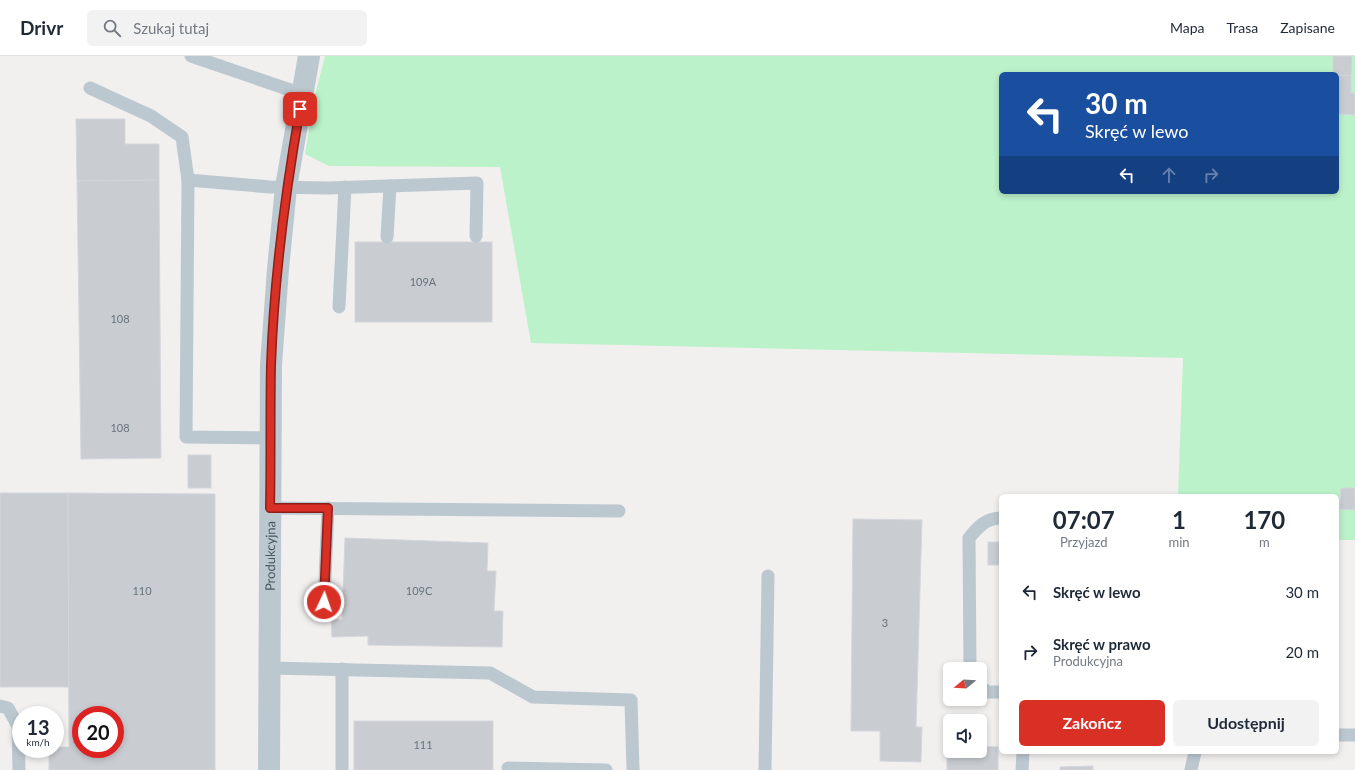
<!DOCTYPE html>
<html lang="pl">
<head>
<meta charset="utf-8">
<style>
	:root { --surface:#fff; --page:#f2f2f3; --text:#1f2937; --muted:#747a83; --line:#e0e1e3; --accent:#d93025 }
	body { margin:0; font-family:Lato,sans-serif; background:var(--page); color:var(--text); height:100vh; display:flex; flex-direction:column; font-size:15px; white-space:nowrap }
	* { box-sizing:border-box; margin:0 }
	p { font-size:13px; color:var(--muted) }
	.icon { flex:none; width:22px; height:22px; fill:none; stroke:currentColor; stroke-width:2; stroke-linecap:round; stroke-linejoin:round }
	.map { position:relative; flex:1; overflow:hidden }
	.drawer { position:absolute; left:999px; top:438px; width:340px; height:260px; display:flex; flex-direction:column; background:var(--surface); border-radius:6px; box-shadow:0 2px 6px #0003 }
	.drawer>* { flex:none }
	.guide { position:absolute; left:999px; top:16px; width:340px; height:122px; border-radius:6px; box-shadow:0 2px 6px #0003; background:#1a4fa0; color:#fff; overflow:hidden }
	.needle { width:26px; rotate:252deg }
	.tools { position:absolute; left:943px; top:606px; display:grid; gap:8px }
	.tools a { display:grid; place-items:center; width:44px; height:44px; border-radius:6px; background:var(--surface); box-shadow:0 2px 6px #0003; font-size:20px }
	.speed { position:absolute; left:12px; top:650px; display:flex; gap:8px; font-size:20px; font-weight:700; text-align:center }
	.speed>* { display:grid; place-content:center; width:52px; height:52px; border-radius:50%; background:var(--surface); box-shadow:0 2px 6px #0003; line-height:1 }
	.speed small { font-size:10px; font-weight:400 }
	.speed .limit { border:6px solid #d22; background:#fff; color:#111 }
	.pin { position:absolute; display:grid; place-items:center; width:34px; height:34px; color:#fff; margin:-17px; border-radius:8px; box-shadow:0 2px 6px #0006 }
	.me { position:absolute; width:44px; margin:-22px; rotate:3deg; stroke-linejoin:round; filter:drop-shadow(0 0 3px #0008) }
	.turn { display:flex; align-items:center; gap:14px; height:84px; padding:0 20px; font-size:18px }
	.turn .icon { width:52px; height:52px; stroke-width:2.5 }
	.turn b { display:block; font-size:28px; line-height:34px }
	.lanes { display:flex; align-items:center; height:38px; padding:0 20px; background:#0003; justify-content:center; gap:20px; direction:ltr }
	.lanes .off { opacity:.35 }
	.eta { display:flex; justify-content:space-evenly; align-items:center; height:68px; text-align:center }
	.eta b { font-size:24px; font-weight:700; line-height:28px }
	.primary-button { display:flex; gap:8px; margin-top:auto; padding:8px 20px }
	.primary-button a { flex:1; height:46px; border-radius:6px; background:var(--accent); color:#fff; font-size:16px; font-weight:700; line-height:46px; text-align:center }
	.primary-button a+a { background:var(--page); color:var(--text) }
	ul { padding:0; list-style:none }
	li { display:flex; align-items:center; gap:12px; height:60px; padding:0 20px }
	li div { flex:1 }
	li b { display:block; font-size:15px }
	li em { font-style:normal }
	header { display:flex; align-items:center; gap:24px; box-sizing:border-box; height:56px; padding:0 20px; background:var(--surface); border-bottom:1px solid var(--line) }
	header strong { font-size:19px }
	nav { display:flex; gap:22px; margin-inline-start:auto; font-size:14px }
	.search { width:280px; height:36px; background:var(--page); display:flex; align-items:center; gap:10px; box-sizing:border-box; padding:0 14px; border-radius:6px; color:var(--muted); font-size:15px }
	.map>svg:first-child { display:block }
</style>
</head>
<body>
<header>
<strong>Drivr</strong>
<div class="search"><svg class="icon" aria-label="search" viewBox="0 0 24 24"><circle cx="10" cy="10" r="6"/><path d="M15 15l6 6"/></svg>Szukaj tutaj</div>
<nav><a>Mapa</a><a>Trasa</a><a>Zapisane</a></nav>
</header>
<div class="map">
<svg width="1355" height="714" viewBox="0 0 1355 714">
	<rect width="100%" height="100%" fill="#f2efef"/>
	<path fill="#bbf2ca" fill-rule="evenodd" d="M325 0H1355V484H1337V440H1178L1183 302 531 287 500 111 329 110 305 98 315 39ZM1001 18H1337V136H1001Z"/>
	<g fill="#c9cdd2" stroke="#d3d6db" fill-rule="evenodd">
		<path d="M1333 0H1352L1351 20 1333 18Z"/>
		<path d="M1337 19 1351 20V37H1355V59L1337 58Z"/>
		<path d="M76 63H125V88H159V124L77 125Z"/>
		<path d="M159 124 161 402 81 403 77 125Z"/>
		<rect x="355" y="186" width="137" height="80"/>
		<rect x="188" y="399" width="23" height="33"/>
		<path d="M1341 432H1355V454L1340 453Z"/>
		<path d="M0 437H68L69 631H0Z"/>
		<path d="M68 437 215 438V714H49V693H55V691H69ZM81 659H115V693H81Z"/>
		<path d="M853 463 922 464 916 671H922L921 706 880 705V675H851Z"/>
		<path d="M345 482 488 487 487 515H496L494 555H503L502 591 368 589V580L332 581 331 563 342 564Z"/>
		<rect x="988" y="486" width="13" height="23"/>
		<rect x="354" y="665" width="139" height="49"/>
		<path d="M947 690H950V695H980V690L998 691V714H947Z"/>
		<path d="M1093 710V714H1060V711Z"/>
	</g>
	<g fill="none" stroke-linecap="round" stroke-linejoin="round">
		<g stroke="#bcc8cf" stroke-width="13">
			<path d="M191 0 302 38"/>
			<path d="M90 32 151 60 182 81 188 124 186 381 271 382"/>
			<path d="M188 124 270 131 328 132 477 127 476 180"/>
			<path d="M387 181 390 130"/>
			<path d="M339 251 345 131"/>
			<path d="M270 452 619 455"/>
			<path d="M324 547 328 452"/>
			<path d="M269 612 490 617 533 641 631 644 633 714"/>
			<path d="M970 613 969 482C978 471 986 462 1001 462"/>
			<path d="M980 630 987 636H1001"/>
			<path d="M0 650 8 652 18 670 19 714"/>
			<path d="M1337 679H1355"/>
			<path d="M508 712 606 714"/>
			<path d="M342 714V613"/>
			<path d="M765 714 768 520"/>
			<path d="M1022 714 1023 696"/>
			<path d="M1191 714 1195 696"/>
		</g>
		<path stroke="#bcc8cf" stroke-width="22" id="s1" d="M269 714 271 309 278 213 286 131 309 0"/>
	</g>
	<g fill="none" stroke-linecap="round" stroke-linejoin="round">
		<g stroke="#8d1f18" stroke-width="10">
			<path id="route" d="M300 53C285 138 274 223 271 309 270 357 271 404 270 452H328L324 546"/>
		</g>
		<use href="#route" stroke="#d93025" stroke-width="7"/>
	</g>
	<g text-anchor="middle" stroke-width="4" stroke-linejoin="round" paint-order="stroke">
		<g font-size="11" fill="#67737b">
			<text x="423" y="230">109A</text>
			<text x="120" y="267">108</text>
			<text x="120" y="376">108</text>
			<text x="142" y="539">110</text>
			<text x="419" y="539">109C</text>
			<text x="885" y="571">3</text>
			<text x="423" y="693">111</text>
		</g>
		<g font-size="13" fill="#46555e" stroke="#fff">
			<text dy="5" stroke="none"><textPath href="#s1" startOffset="214">Produkcyjna</textPath></text>
		</g>
	</g>
</svg>
<div class="tools">
<a><svg class="needle" viewBox="-14 -14 28 28"><path d="M0-13l5 13h-10z" fill="#e53935"/><path d="M0 13l5-13h-10z" fill="#747a83"/></svg></a>
<a><svg class="icon" aria-label="sound" viewBox="0 0 24 24"><path d="M4 9h4l5-4v14l-5-4H4zM17 9q2 3 0 6"/></svg></a>
</div>
<div class="speed"><div>13<small>km/h</small></div><div class="limit">20</div></div>
<div class="pin" style="left:300px;top:53px;background:#d93025"><svg class="icon" aria-label="arrive" viewBox="0 0 24 24"><path d="M6 21V4h12l-3 4 3 4H6"/></svg></div>
<svg class="me" style="left:324px;top:546px" viewBox="-20 -20 40 40"><circle r="17" fill="#d93025" stroke="#fff" stroke-width="3"/><path d="M0-11L8 9 0 5-8 9z" fill="#fff"/></svg>
<div class="guide">
<div class="turn"><svg class="icon" aria-label="left" viewBox="0 0 24 24"><path d="M17 20v-9H6M10 6l-5 5 5 5"/></svg><div><b>30 m</b>Skręć w lewo</div></div>
<div class="lanes"><svg class="icon" aria-label="left" viewBox="0 0 24 24"><path d="M17 20v-9H6M10 6l-5 5 5 5"/></svg><svg class="icon off" aria-label="ahead" viewBox="0 0 24 24"><path d="M12 20V5M6 11l6-6 6 6"/></svg><svg class="icon off" aria-label="right" viewBox="0 0 24 24"><path d="M7 20v-9h11M14 6l5 5-5 5"/></svg></div>
</div>
<section class="drawer">
<div class="eta">
<div><b>07:07</b><p>Przyjazd</p></div>
<div><b>1</b><p>min</p></div>
<div><b>170</b><p>m</p></div>
</div>
<ul>
<li><svg class="icon" aria-label="left" viewBox="0 0 24 24"><path d="M17 20v-9H6M10 6l-5 5 5 5"/></svg><div><b>Skręć w lewo</b></div><em>30 m</em></li>
<li><svg class="icon" aria-label="right" viewBox="0 0 24 24"><path d="M7 20v-9h11M14 6l5 5-5 5"/></svg><div><b>Skręć w prawo</b><p>Produkcyjna</p></div><em>20 m</em></li>
</ul>
<div class="primary-button"><a>Zakończ</a><a>Udostępnij</a></div>
</section>
</div>
</body>
</html>
